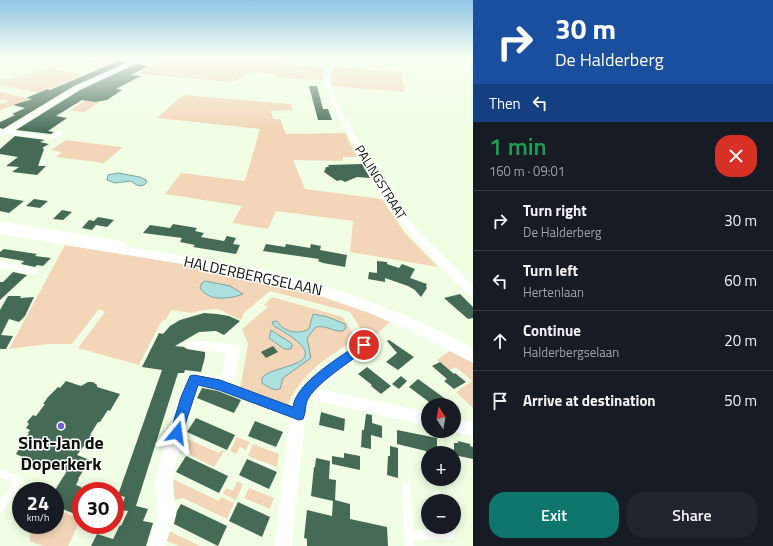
<!DOCTYPE html>
<html lang="en">
<head>
<meta charset="utf-8">
<style>
	:root { --surface:#171b24; --page:#20242c; --text:#f1f3f6; --muted:#9ea1a6; --line:#363941; --accent:#0f766e }
	body { margin:0; font-family:"Titillium Web",sans-serif; background:var(--page); color:var(--text); height:100vh; display:flex; flex-direction:column; font-size:15px; white-space:nowrap }
	* { box-sizing:border-box; margin:0 }
	p { font-size:13px; color:var(--muted) }
	.icon { flex:none; width:22px; height:22px; fill:none; stroke:currentColor; stroke-width:2; stroke-linecap:round; stroke-linejoin:round }
	.map { position:relative; flex:1; overflow:hidden }
	.side { display:flex; flex-direction:column; background:var(--surface); width:300px }
	.side>* { flex:none }
	.guide { background:#1a4fa0; color:#fff; overflow:hidden }
	.needle { width:26px; rotate:349deg }
	.buttons { position:absolute; left:421px; top:398px; display:grid; gap:8px }
	.buttons a { display:grid; place-items:center; width:40px; height:40px; border-radius:50%; background:var(--surface); box-shadow:0 2px 10px #0003; font-size:20px }
	.speed { position:absolute; left:12px; top:482px; display:flex; gap:8px; font-size:20px; font-weight:700; text-align:center }
	.speed>* { display:grid; place-content:center; width:52px; height:52px; border-radius:50%; background:var(--surface); box-shadow:0 2px 10px #0003; line-height:1 }
	.speed small { font-size:10px; font-weight:400 }
	.speed .limit { border:6px solid #d22; background:#fff; color:#111 }
	.pin { position:absolute; display:grid; place-items:center; width:34px; height:34px; color:#fff; margin:-17px; border:2px solid #fff; border-radius:50%; box-shadow:0 1px 4px #0007 }
	.me { position:absolute; width:44px; margin:-22px; rotate:16deg; stroke-linejoin:round; filter:drop-shadow(0 0 3px #0008) }
	.turn { display:flex; align-items:center; gap:14px; height:84px; padding:0 16px; font-size:18px }
	.turn .icon { width:52px; height:52px; stroke-width:2.5 }
	.turn b { display:block; font-size:28px; line-height:34px }
	.then { display:flex; align-items:center; height:38px; padding:0 16px; background:#0003; gap:8px; font-size:15px }
	.round { display:grid; place-items:center; flex:none; width:42px; height:42px; border-radius:16px; background:var(--page) }
	.head { display:flex; align-items:center; justify-content:space-between; height:68px; padding:0 16px }
	h1 { font-size:24px; font-weight:600; line-height:30px; color:#1e9e55 }
	.cta { display:flex; gap:8px; margin-top:auto; padding:8px 16px }
	.cta a { flex:1; height:46px; border-radius:16px; background:var(--accent); color:#fff; font-size:16px; font-weight:600; line-height:46px; text-align:center }
	.cta a+a { background:var(--page); color:var(--text) }
	ul { padding:0; list-style:none }
	li { display:flex; align-items:center; gap:12px; height:60px; padding:0 16px; border-top:1px solid var(--line) }
	li div { flex:1 }
	li b { display:block; font-size:15px }
	li em { font-style:normal }
	main { display:flex; flex:1; min-height:0 }
	.map>svg:first-child { display:block }
</style>
</head>
<body>
<main>
<div class="map">
<svg width="473" height="546" viewBox="0 0 473 546">
	<rect width="100%" height="100%" fill="#f0ffe4"/>
	<g fill="#f3d5b8">
		<path d="M64 57H119L101 64Z"/>
		<path d="M163 57H260L288 59 286 64 326 69 323 76 324 80 277 78 276 74 253 72C245 74 239 81 229 82L138 74 165 57Z"/>
		<path d="M334 67 401 72 405 92 332 86 331 77Z"/>
		<path d="M48 68 84 75 39 93 0 85V78L7 80Z"/>
		<path d="M0 92 31 99 0 110V104L7 102V100H0Z"/>
		<path d="M183 95 291 104 293 110 271 111 273 119H280L286 134 345 133 357 157H343V161L293 160 305 189 382 199 405 233 438 267 350 252 353 221 276 211 268 229 232 223 242 206 165 194 181 173 245 181 260 129 157 118Z"/>
		<path d="M86 99 101 101 85 112 70 111Z"/>
		<path d="M66 140 121 147H123L104 163 56 157 61 153V152L51 150Z"/>
		<path d="M65 245C170 262 294 277 391 321L374 337 361 330 350 312 270 291 244 313 241 320 220 310 214 309 199 311 192 313 171 310 166 320H163L160 324 139 365 78 348 105 312 99 309 72 344H49L9 349Z"/>
		<path d="M272 297 343 317 356 339C329 356 300 374 288 405L240 389 248 344 242 329 268 307 264 305Z"/>
		<path d="M451 350 473 363V408L456 392 472 381 456 367 449 370 437 360Z"/>
		<path d="M183 437 219 453 222 450 224 451 214 467 180 450Z"/>
		<path d="M237 437 250 442 246 450 240 447 236 454 230 451Z"/>
		<path d="M253 444 279 454 277 467 248 456Z"/>
		<path d="M173 479 219 501 221 497 234 503 227 519 183 498 174 500 172 481Z"/>
		<path d="M237 481 243 484 236 500 223 494 226 488 233 491Z"/>
		<path d="M249 488 274 498 270 509 244 498Z"/>
		<path d="M55 509 81 519 68 546H43L30 541 29 530 27 525H55Z"/>
		<path d="M169 531 200 546H179L165 540Z"/>
	</g>
	<g fill="#ade1df" stroke="#7ca39e">
		<path d="M118 173 140 177 146 180 147 182C142 189 136 185 131 181L115 183 107 180 108 175Z"/>
		<path d="M205 281 230 286 243 294C230 299 209 302 200 288L202 283Z"/>
		<path d="M313 314 328 317 345 324 346 328 343 331C333 332 327 325 316 327L307 338 311 358 283 378 280 389C273 391 268 387 262 383V378L266 374C276 369 289 367 299 362 320 350 283 332 274 326L272 322 277 321C283 332 298 335 309 329Z"/>
		<path d="M271 330 291 343 292 345 291 349H284L269 338Z"/>
	</g>
	<g fill="#456b57">
		<path d="M118 61 126 63 74 86 3 129 0 128V122L15 115 12 114 25 108 13 105 32 99 26 98 48 89 50 90Z"/>
		<path d="M136 64 147 66 144 67H147L131 75 141 76 116 89 122 90 107 100 95 102 82 100 56 116 67 118 48 131 54 132 51 134 16 130 80 90Z"/>
		<path d="M309 86H317L323 109H328L332 120H318Z"/>
		<path d="M15 136 45 140 40 142 49 144 42 148 44 149 38 166H46L37 175 12 172 19 167 6 166 18 157 0 154V149Z"/>
		<path d="M362 164 370 178 357 177 345 182 341 180 337 181 324 172 326 167H329L328 165Z"/>
		<path d="M0 197 24 201 9 213 0 211Z"/>
		<path d="M34 199 48 201 40 208 26 206Z"/>
		<path d="M62 210 72 212 63 220 53 219Z"/>
		<path d="M98 217 114 220 107 227 96 225 92 230 82 228 89 220 94 221Z"/>
		<path d="M173 224 197 228 195 231 204 233 201 237 224 241 227 236 236 238 233 244 240 245 236 254 193 247 195 245 180 242 182 238 143 233 150 225 170 228Z"/>
		<path d="M266 244 285 247 286 244 310 248 311 244 321 246 320 250 347 255 345 267 323 263 318 261 319 259 263 251Z"/>
		<path d="M4 249 37 254 35 256 51 258 43 266 37 265 35 267 21 264 24 261 0 257V252Z"/>
		<path d="M377 261 387 262V264L399 268 402 264 415 269 410 278 427 284 426 286 427 288 421 297 415 290 408 286 385 278V282L368 279 369 272 377 273Z"/>
		<path d="M13 272 27 275 0 300V282H3Z"/>
		<path d="M460 294 473 307V318L468 319 444 298Z"/>
		<path d="M8 296H21L20 298 34 297 25 316 19 322 9 319 1 335 13 336 6 349H0V310Z"/>
		<path d="M204 313 217 314 229 316 240 321 224 335 216 331 199 332 175 346 184 347 187 349 205 352V357L201 372 185 370 184 373H178L136 506 148 509 143 521 153 523 146 546H91L97 534 113 539 120 525 121 526 128 511 120 510 125 497 118 495 162 370 142 367 159 333 163 334 170 326 180 320Z"/>
		<path d="M389 340 414 357 398 370 386 362 397 353 387 341Z"/>
		<path d="M273 346 278 352 266 358 261 352Z"/>
		<path d="M440 362 454 374 455 373 466 382 454 389 444 381 447 379 432 366Z"/>
		<path d="M367 367 391 386 381 394 371 386 372 385 358 374Z"/>
		<path d="M401 376 407 381 399 389 392 384Z"/>
		<path d="M418 379 447 400 442 405H434L429 402 409 387Z"/>
		<path d="M66 381 81 386 88 382H93L97 385V387L120 394 110 411 108 410 100 422H98L90 435H92L77 455 90 460 78 479H79L76 485 81 487V503L75 514 55 506V490L67 471 48 463 44 469 23 461 25 458 16 454 29 433H28L30 430 26 428 29 424 27 422 33 415 36 416 45 404H43L48 397 58 387 60 388Z"/>
		<path d="M202 388 218 391 241 400 234 413 197 398Z"/>
		<path d="M321 412 345 419 344 431 319 425Z"/>
		<path d="M366 414 372 415V423L382 426V438L371 435V449L361 447 362 430H364Z"/>
		<path d="M196 418 235 435 227 450 187 432Z"/>
		<path d="M255 421 283 432 276 447 248 436Z"/>
		<path d="M397 430 437 438V446L454 450 453 453H426V451L397 444Z"/>
		<path d="M458 441 470 444V446L473 447V459L454 455V443H458Z"/>
		<path d="M390 446 398 448V478L387 475 388 456H390Z"/>
		<path d="M344 453 360 456V470L332 464V456L344 458Z"/>
		<path d="M186 456 228 476 219 493 176 472Z"/>
		<path d="M316 458 330 461 329 479 336 480 335 500 350 504V519L387 527 388 546H307V539L304 538 307 510 332 516 333 501 311 496 314 467H315Z"/>
		<path d="M247 459 277 472 269 489 239 475Z"/>
		<path d="M238 502 270 517 262 537 229 521Z"/>
		<path d="M181 504 227 526 218 546 174 524 177 511Z"/>
	</g>
	<g fill="none" stroke-linecap="round" stroke-linejoin="round">
		<g fill="#fff" fill-rule="evenodd">
			<path d="M0 469 23 477 24 480 3 512 0 513V501L14 482 0 477Z"/>
			<path d="M406 481 409 482 410 485 413 530 445 529 444 527H454L457 534 455 537 452 539 413 540 414 546H404L402 485 403 482Z"/>
			<path d="M437 491 440 492 443 501H435L433 495 434 492Z"/>
		</g>
		<g fill="#fff" fill-rule="evenodd">
			<path d="M142 57H147L79 89 12 131 51 136 59 131H63V133L54 139 6 134 0 137V132L75 87Z"/>
			<path d="M339 57H343L329 73 332 90 339 107 386 189 416 228 473 286V296L469 295C440 266 411 237 388 204 373 183 363 160 350 137 338 116 327 97 323 73Z"/>
			<path d="M0 221 121 241 126 244 121 251 117 252 112 249 114 246 0 227Z"/>
			<path d="M0 262 32 268 36 269 37 271 36 273 32 274 0 268Z"/>
			<path d="M192 340 239 345 241 349 235 375 230 383 292 406C295 382 342 355 360 342L365 340 370 342 372 345 370 348 319 389 428 412V426L309 399 307 402 292 546H274L290 418 218 390 199 386 173 473V479L176 514 165 546H147L158 514 155 479 157 473C166 441 174 405 189 375L194 373 217 378 222 373 226 353 187 348 185 345 187 342Z"/>
			<path d="M454 418 473 423V437L452 431H454Z"/>
		</g>
		<path fill="#fff" fill-rule="evenodd" d="M0 226C57 235 114 244 171 254 222 262 275 270 325 286 376 302 426 323 473 348V363L410 331 372 314 300 289 194 266 0 234Z"/>
	</g>
	<linearGradient id="sky" x2="0" y2="1"><stop stop-color="#90c6e4"/><stop offset="0.43" stop-color="#f8fff3"/><stop offset="1" stop-color="#f8fff3" stop-opacity="0"/></linearGradient>
	<rect width="473" height="133" fill="url(#sky)"/>
	<path fill="#1a73e8" stroke="#114b97" d="M364 341 368 342 370 345 368 348C353 360 314 384 307 401 305 406 306 413 303 419L299 420 219 390 198 385 181 437 177 439 172 437 170 433 181 397 190 376 194 375 220 380 293 407C296 382 341 357 361 342Z"/>
	<circle fill="#7361db" stroke="#fff" stroke-width="1.5" cx="61" cy="426" r="4"/>
	<g text-anchor="middle" stroke-width="3" stroke-linejoin="round" paint-order="stroke">
		<g font-size="13" fill="#0b1106" stroke="#fff">
			<text transform="translate(381 182) rotate(58)" y="5">PALINGSTRAAT</text>
		</g>
		<g font-size="15" fill="#0b1106" stroke="#fff">
			<text transform="translate(253 276) rotate(12)" y="5">HALDERBERGSELAAN</text>
		</g>
		<g font-size="18" font-weight="bold" fill="#0b1106" stroke="#fff">
			<text x="61" y="449">Sint-Jan de<tspan x="61" dy="21">Doperkerk</tspan></text>
		</g>
	</g>
</svg>
<div class="buttons">
<a><svg class="needle" viewBox="-14 -14 28 28"><path d="M0-13l5 13h-10z" fill="#e53935"/><path d="M0 13l5-13h-10z" fill="#9ea1a6"/></svg></a>
<a>+</a>
<a>−</a>
</div>
<div class="speed"><div>24<small>km/h</small></div><div class="limit">30</div></div>
<div class="pin" style="left:364px;top:345px;background:#d93025"><svg class="icon" aria-label="arrive" viewBox="0 0 24 24"><path d="M6 21V4h12l-3 4 3 4H6"/></svg></div>
<svg class="me" style="left:177px;top:433px" viewBox="-20 -20 40 40"><path d="M0-17L14 15 0 8-14 15z" fill="#1a73e8" stroke="#fff" stroke-width="4"/></svg>
</div>
<section class="side">
<div class="guide">
<div class="turn"><svg class="icon" aria-label="right" viewBox="0 0 24 24"><path d="M7 20v-9h11M14 6l5 5-5 5"/></svg><div><b>30 m</b>De Halderberg</div></div>
<div class="then">Then<svg class="icon" aria-label="left" viewBox="0 0 24 24"><path d="M17 20v-9H6M10 6l-5 5 5 5"/></svg></div>
</div>
<div class="head"><div><h1>1 min</h1><p>160 m · 09:01</p></div><a class="round" style="background:#d93025;color:#fff"><svg class="icon" aria-label="close" viewBox="0 0 24 24"><path d="M6 6l12 12M18 6L6 18"/></svg></a></div>
<ul>
<li><svg class="icon" aria-label="right" viewBox="0 0 24 24"><path d="M7 20v-9h11M14 6l5 5-5 5"/></svg><div><b>Turn right</b><p>De Halderberg</p></div><em>30 m</em></li>
<li><svg class="icon" aria-label="left" viewBox="0 0 24 24"><path d="M17 20v-9H6M10 6l-5 5 5 5"/></svg><div><b>Turn left</b><p>Hertenlaan</p></div><em>60 m</em></li>
<li><svg class="icon" aria-label="ahead" viewBox="0 0 24 24"><path d="M12 20V5M6 11l6-6 6 6"/></svg><div><b>Continue</b><p>Halderbergselaan</p></div><em>20 m</em></li>
<li><svg class="icon" aria-label="arrive" viewBox="0 0 24 24"><path d="M6 21V4h12l-3 4 3 4H6"/></svg><div><b>Arrive at destination</b></div><em>50 m</em></li>
</ul>
<div class="cta"><a>Exit</a><a>Share</a></div>
</section>
</main>
</body>
</html>
